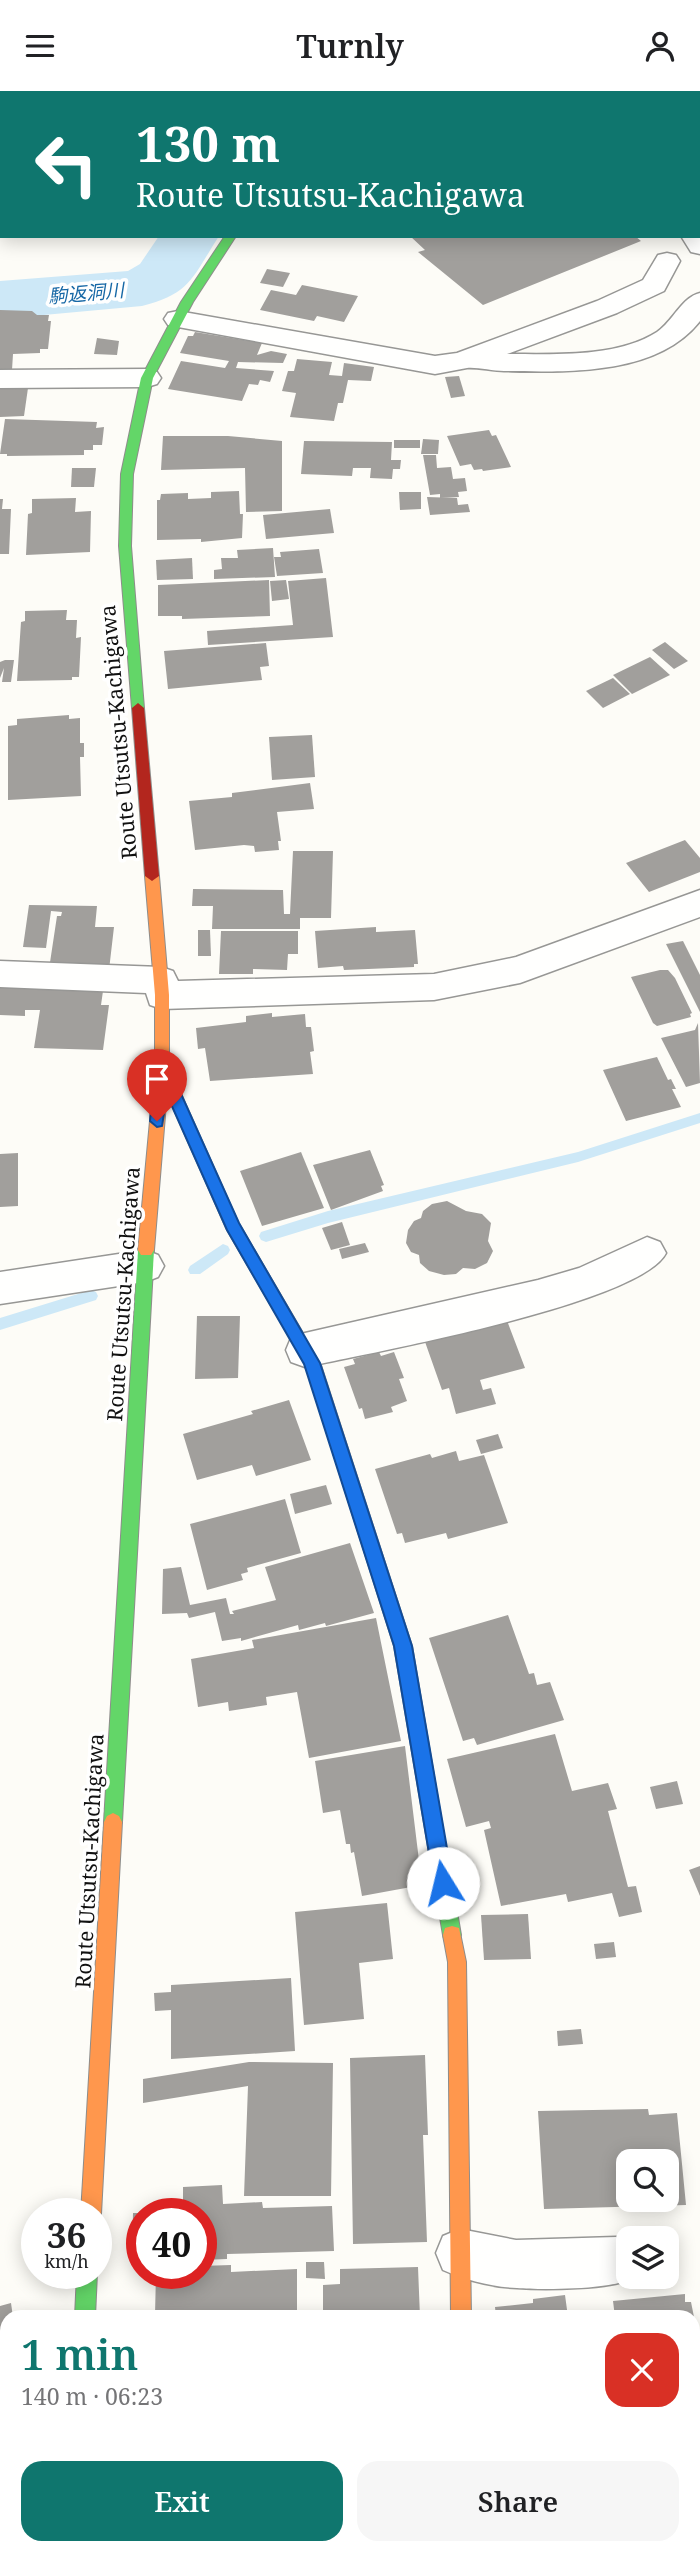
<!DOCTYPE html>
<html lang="en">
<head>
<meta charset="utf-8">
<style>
	:root { --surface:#fff; --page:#f6f6f6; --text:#202124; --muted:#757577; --accent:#0f766e }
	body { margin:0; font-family:"Noto Serif","Noto Sans JP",serif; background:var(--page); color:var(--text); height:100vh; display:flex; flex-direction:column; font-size:26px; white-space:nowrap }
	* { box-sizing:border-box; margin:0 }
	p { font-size:23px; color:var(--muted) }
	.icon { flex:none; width:38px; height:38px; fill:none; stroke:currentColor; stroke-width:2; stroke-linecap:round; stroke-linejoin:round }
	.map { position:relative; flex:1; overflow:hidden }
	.sheet { position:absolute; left:0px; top:2219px; width:700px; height:245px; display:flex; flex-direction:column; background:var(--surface); border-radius:21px 21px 0 0; box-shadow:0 4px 18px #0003 }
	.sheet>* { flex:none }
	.top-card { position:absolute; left:0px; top:0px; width:700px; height:147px; box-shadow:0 4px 18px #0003; background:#0f766e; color:#fff; overflow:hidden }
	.tools { position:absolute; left:616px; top:2058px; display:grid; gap:14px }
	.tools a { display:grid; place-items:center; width:63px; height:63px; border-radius:14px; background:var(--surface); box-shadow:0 4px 18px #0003; font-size:35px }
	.speed { position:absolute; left:21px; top:2107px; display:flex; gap:14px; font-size:35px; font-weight:700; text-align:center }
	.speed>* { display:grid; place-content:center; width:91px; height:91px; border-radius:50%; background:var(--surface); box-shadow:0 4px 18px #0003; line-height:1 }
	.speed small { font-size:18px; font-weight:400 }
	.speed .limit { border:10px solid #d22; background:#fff; color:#111 }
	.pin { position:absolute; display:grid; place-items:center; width:60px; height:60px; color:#fff; margin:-72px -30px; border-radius:50% 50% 50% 0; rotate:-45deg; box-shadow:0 0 7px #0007 }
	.pin .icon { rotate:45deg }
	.me { position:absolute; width:77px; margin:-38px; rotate:351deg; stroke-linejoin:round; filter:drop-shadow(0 0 5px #0008) }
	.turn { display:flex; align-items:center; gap:24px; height:147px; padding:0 21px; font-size:32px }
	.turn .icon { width:91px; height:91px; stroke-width:2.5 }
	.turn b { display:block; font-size:49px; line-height:60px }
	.round { display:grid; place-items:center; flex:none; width:74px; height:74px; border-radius:21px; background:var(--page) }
	.headline { display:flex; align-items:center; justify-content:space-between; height:119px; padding:0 21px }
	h1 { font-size:42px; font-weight:600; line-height:52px; color:var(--accent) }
	.action { display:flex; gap:14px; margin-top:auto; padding:14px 21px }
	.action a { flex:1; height:80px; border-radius:21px; background:var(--accent); color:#fff; font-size:28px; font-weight:600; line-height:80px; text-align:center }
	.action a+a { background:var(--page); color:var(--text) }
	header { display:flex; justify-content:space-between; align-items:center; height:91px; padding:0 21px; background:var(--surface); font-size:32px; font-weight:600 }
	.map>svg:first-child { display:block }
</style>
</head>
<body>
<header><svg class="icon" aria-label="menu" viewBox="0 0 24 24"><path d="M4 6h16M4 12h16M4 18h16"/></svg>Turnly<svg class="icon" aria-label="person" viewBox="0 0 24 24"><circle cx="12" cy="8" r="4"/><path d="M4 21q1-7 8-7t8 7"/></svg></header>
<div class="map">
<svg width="700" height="2464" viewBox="0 0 700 2464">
	<rect width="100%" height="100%" fill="#fdfcf7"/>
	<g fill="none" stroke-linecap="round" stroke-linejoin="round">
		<g fill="#cde8f7" fill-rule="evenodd">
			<path d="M700 1022V1032L578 1071 328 1132 266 1151 261 1149 259 1145 261 1141 328 1120 578 1061Z"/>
			<path d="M223 1153 228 1155 230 1159 228 1163 200 1183H190L188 1179 190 1175Z"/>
			<path d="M91 1199 96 1201 98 1205 96 1209 0 1239V1227Z"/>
		</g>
		<g fill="#cde8f7" fill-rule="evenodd">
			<path d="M369 0H429L368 2Z"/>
			<path d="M159 145H219C193 185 191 203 142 215L0 228V190L128 180 140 173Z"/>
		</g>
	</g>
	<g fill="#a19f9c" fill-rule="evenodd">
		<path d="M410 145H635L641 150 483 214 418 161 425 159Z"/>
		<path d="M267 178 290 182 283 196 260 192Z"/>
		<path d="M302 194 358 205 344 231 317 225 314 230 260 219 271 199 296 204Z"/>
		<path d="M0 219 32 220 37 224H49L48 230H51L48 258H40V262L13 263 12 279H0Z"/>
		<path d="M195 241 262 252 257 264 271 260 287 263 283 272 238 271 236 277 274 280 270 291 260 289 258 294 249 293 242 310 168 298 181 270 225 277 229 270 180 262 188 245H193Z"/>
		<path d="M97 247 119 250 117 264 94 263Z"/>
		<path d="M297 268 332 271 329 284 342 285 344 272 374 276 371 290 348 289 343 312H338L334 330 290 326 296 302 282 300 288 280H294Z"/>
		<path d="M459 285 465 305 451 307 445 286Z"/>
		<path d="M0 297H28L24 325 0 326Z"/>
		<path d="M5 328 97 331 96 337 104 336 102 354H93V359H84V364L7 365V363H0Z"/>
		<path d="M489 339 492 345 496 344 511 376 483 380 482 378 474 379 471 373 460 375 447 345Z"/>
		<path d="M163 345H228L282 350V420L246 421 245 377 161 379Z"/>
		<path d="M423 348 439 349 438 363H421Z"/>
		<rect x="394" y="349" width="26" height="8"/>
		<path d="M304 350 392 351 391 369H401L400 378H393L392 388 370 387 371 377H353L352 385 301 383Z"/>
		<path d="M423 364H436L437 377 451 376 453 388 465 387 467 400 458 401 459 406 440 407V403L430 404Z"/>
		<path d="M72 377H96L94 396H71Z"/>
		<path d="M239 400 240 423H243L242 447 201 451V448L157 449V409H160L161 403 188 402V408L211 407V401Z"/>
		<path d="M399 401H421V418L400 419Z"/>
		<path d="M427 406 457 407 458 414 468 413 470 421 430 424Z"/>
		<path d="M76 407 75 421 91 420 90 461 26 464 28 423 32 422V408Z"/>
		<path d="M0 408H3L2 418H11L9 463H0Z"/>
		<path d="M330 418 334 442 266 448 263 424Z"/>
		<path d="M273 457 275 486 214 488V479L222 478 221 467H238L237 459Z"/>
		<path d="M319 458 323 482 277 485 274 466H281L280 461Z"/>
		<path d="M192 467 193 488 157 489 156 469Z"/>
		<path d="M326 487 333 546 208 554 207 540 293 534 288 490Z"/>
		<path d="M269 489 270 525 182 528V525H158V494Z"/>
		<path d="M286 489 289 508 272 510 270 490Z"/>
		<path d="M67 519 66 529H77L76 547 81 546 79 586H72V589L17 590 21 531 25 530V520Z"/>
		<path d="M665 551 688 570 674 578 652 559Z"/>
		<path d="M266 552 269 575 260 576 262 589 168 598 164 560Z"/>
		<path d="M650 566 670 584 632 603 613 584Z"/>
		<path d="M5 569H14L11 591H2L4 577 0 587V571Z"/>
		<path d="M613 587 630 603 603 617 586 600Z"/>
		<path d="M69 624V628L80 627V652H84V666H80L81 705 8 709V635L17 634V628Z"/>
		<path d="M312 644 315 686 272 689 269 646Z"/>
		<path d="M310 692 314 718 277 721 281 750H278L279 759 255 761 254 755 244 754 195 759 189 710 232 706V702Z"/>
		<path d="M685 749 700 767V781L649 801 626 772Z"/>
		<path d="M293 760H333L331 827H300V838H212L213 815H192L193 798 283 799 284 823H290Z"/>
		<path d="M29 814 97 815 95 836H114L109 879 49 878 57 825H61L62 821 51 820 46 857 23 856Z"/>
		<path d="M376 836V841L415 839 418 873H414V876L392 877 344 879 343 875 318 877 315 840Z"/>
		<path d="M198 839H210L211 865H198Z"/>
		<path d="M221 840H298V863H288L287 879 253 878V883H219Z"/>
		<path d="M683 850 700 884V921L666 853Z"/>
		<path d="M660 879H668L675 887 692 922 690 923 691 926 657 935 653 932 631 886Z"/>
		<path d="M0 893H104L101 914H109L103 959 34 957 40 919H25V925L0 924Z"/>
		<path d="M272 922V926L305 923 306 936H311L314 960 310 961 313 983 210 990 205 957 198 958 196 937 246 931V925Z"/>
		<path d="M698 932 700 992 686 996 661 947 695 939Z"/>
		<path d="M657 966 668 989 671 988 676 998H672L681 1016 626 1030 603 979Z"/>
		<path d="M370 1059 384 1094 381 1095 383 1100 331 1119 313 1074Z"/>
		<path d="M301 1061 324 1117 262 1135 240 1080Z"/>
		<path d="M18 1062V1115L0 1116V1063Z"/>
		<path d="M447 1110 466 1120 482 1123 491 1132 488 1150 493 1160 487 1172 475 1178 463 1177 456 1183 444 1184 429 1180 420 1172 419 1164 411 1161 406 1152 408 1139 414 1130 421 1127 423 1120 432 1113Z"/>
		<path d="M342 1131 350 1154 331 1159 322 1137Z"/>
		<path d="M365 1152 369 1161 342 1168 339 1158Z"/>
		<path d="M197 1225H240L238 1287 195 1288Z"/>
		<path d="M506 1227 525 1277 480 1289 483 1299 491 1297 496 1313 456 1323 449 1297 442 1299 424 1248Z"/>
		<path d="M379 1261 381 1265 394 1261 404 1287 399 1288 407 1310 391 1316 393 1321 365 1328 362 1317 359 1318 344 1276 355 1273 353 1268Z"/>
		<path d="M289 1309 311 1369 256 1385 252 1374 197 1389 183 1343 253 1323 251 1320Z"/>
		<path d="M498 1343 503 1357 481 1363 476 1349Z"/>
		<path d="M456 1360 459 1370 484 1364 508 1432 448 1448 446 1442 405 1452 402 1442 397 1443 375 1378 430 1363 432 1367Z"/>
		<path d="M326 1394 332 1413 295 1423 290 1403Z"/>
		<path d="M285 1408 301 1462 247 1477 248 1481 241 1483 243 1489 207 1499 190 1433Z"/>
		<path d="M350 1452 374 1522 326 1535 325 1532 299 1539 298 1534 241 1550V1547L222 1550 215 1521 189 1527 187 1522 162 1523 163 1478 181 1476 190 1514 226 1507 230 1523H234L232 1520 276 1509 265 1476Z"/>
		<path d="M508 1524 529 1583 534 1582 537 1594 550 1591 564 1629 477 1654 474 1647 463 1650 429 1547Z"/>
		<path d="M376 1527 401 1650 309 1667 297 1601 266 1606 267 1614 229 1620 228 1611 198 1616 191 1568 254 1557 252 1549Z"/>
		<path d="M555 1643 572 1700 608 1692 617 1718 608 1720 628 1796 636 1795 642 1821 619 1826 612 1802 568 1811 566 1803 501 1815 484 1739 491 1737 489 1730 466 1736 447 1668Z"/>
		<path d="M405 1655 422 1794 362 1805 354 1761 351 1762 350 1753H346L340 1719 323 1722 315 1670Z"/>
		<path d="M677 1690 683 1713 656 1718 650 1696Z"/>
		<path d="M700 1775V1805L689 1779Z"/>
		<path d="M387 1812 393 1868 359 1872 364 1928 304 1934 295 1821Z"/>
		<path d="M528 1823 531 1868 484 1869 481 1824Z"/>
		<path d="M614 1851 616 1866 596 1868 594 1853Z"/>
		<path d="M291 1887 295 1960 171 1968V1919L155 1920 154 1902 171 1901V1894Z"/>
		<path d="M581 1938 583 1953 558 1955 557 1940Z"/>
		<path d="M425 1964 428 2044H423L427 2151 353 2153 350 1967Z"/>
		<path d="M249 1971 333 1972 331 2105H244L248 1995 143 2012V1988Z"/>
		<path d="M648 2018 649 2024 677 2022 686 2114 544 2118 538 2020ZM628 2070H667V2109H628Z"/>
		<path d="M222 2094 223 2113 262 2111 263 2117 332 2115 334 2160 227 2163V2168L201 2169V2123H163V2121L183 2120V2096Z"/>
		<path d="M133 2122H142V2171H132Z"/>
		<path d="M306 2171H324L325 2188 306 2187Z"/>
		<path d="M231 2174V2181L297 2178V2226L155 2224 156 2182H201V2175Z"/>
		<path d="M418 2176 420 2226H323V2194L340 2193V2178Z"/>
		<path d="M685 2203V2211H691L694 2226H615L613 2210Z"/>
		<path d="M565 2204 568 2226H496L495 2216 533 2212V2208Z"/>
		<path d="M11 2212 13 2226H7V2285L0 2287V2215Z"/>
		<path d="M693 2231 700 2266V2340L693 2341Z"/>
		<path d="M0 2311 7 2312V2373H0Z"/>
		<rect x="0" y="2389" width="7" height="69"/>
		<path d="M273 2458V2464H226V2462Z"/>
	</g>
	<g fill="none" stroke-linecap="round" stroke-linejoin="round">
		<g stroke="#979795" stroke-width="3">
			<g id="street">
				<path d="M698 138 700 139V163L691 161 681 145H698Z"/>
				<path d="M667 162 676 164 680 170 664 200 617 222 507 263C554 263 616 267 657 241 673 230 682 206 700 202V230C657 285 567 281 504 280 492 280 477 276 467 277 456 279 446 281 435 283L178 236 168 234 164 228 168 222 178 220 435 265 457 262 597 210 643 189 658 164Z"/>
				<path d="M147 278 157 281 161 287 157 293 147 296 0 297V279Z"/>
				<path d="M700 799V826L520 892 434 909 162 918 150 914 146 902 0 896V870L161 876 173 880 178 890 434 883 516 866Z"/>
				<path d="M647 1146 660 1151 666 1162C640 1213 369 1262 305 1276L291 1271 286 1259 291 1247 305 1242 538 1189 579 1177Z"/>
				<path d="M145 1159 158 1164 164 1175 158 1186 145 1191 0 1213V1181Z"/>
				<path d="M460 2138 516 2149 616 2146 628 2151V2186H634C616 2199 541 2199 517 2197 492 2196 465 2189 443 2179L436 2162 443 2145Z"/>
				<rect x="435" y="2457" width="52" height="7"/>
			</g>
		</g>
		<g stroke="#8e8d8b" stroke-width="2">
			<g id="fast">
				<path d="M225 145H236L193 211 153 287 133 383 131 455 144 617 138 622 132 617 119 455 121 383 141 287 181 211Z"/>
				<path d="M163 972 170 978 238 1131 320 1271 412 1555 461 1844 459 1851 452 1853 445 1851 443 1844 394 1555 305 1273 227 1139 156 978Z"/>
				<path d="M146 1153 151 1154 154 1159 122 1731 119 1737 113 1740 107 1737 104 1731 138 1159 141 1154Z"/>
				<path d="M96 2180 97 2182 95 2226H75L77 2182H96Z"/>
				<path d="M61 2457H83L82 2464H60Z"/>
			</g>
		</g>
		<g stroke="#8e8d8b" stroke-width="2">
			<g id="slow">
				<path d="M323 0H333L322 2Z"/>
				<path d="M152 780 159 785 169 904V976L154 1159 151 1164H141L138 1159 155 976V904L145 785Z"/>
				<path d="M113 1722 119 1725 122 1731 101 2123 96 2131V2123H81L104 1731 107 1725Z"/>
				<path d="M452 1835 459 1837 466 1871 471 2226H451L448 1871 443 1844 445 1837Z"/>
			</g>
		</g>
		<g stroke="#8e8d8b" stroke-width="2">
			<path id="jam" d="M138 612 144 617 159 785 152 790 145 785 132 617Z"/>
		</g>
		<use href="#street" fill="#fffffe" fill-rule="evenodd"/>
		<use href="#fast" fill="#63d668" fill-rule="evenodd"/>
		<use href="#slow" fill="#ff974d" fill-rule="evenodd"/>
		<use href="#jam" fill="#b3261e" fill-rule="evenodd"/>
	</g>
	<path fill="#1a73e8" stroke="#114b97" stroke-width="2" d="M162 970 169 976 239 1132 320 1272 412 1555 453 1792 450 1799 443 1801 437 1799 434 1792 394 1555 304 1273 227 1139 167 1004 162 1035 157 1036 150 1030 155 976Z"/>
	<g text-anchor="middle" stroke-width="7" stroke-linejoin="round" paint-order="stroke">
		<g font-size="19" font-style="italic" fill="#1768a6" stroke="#fff">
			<text transform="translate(86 202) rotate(-5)" y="7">駒返洞川</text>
		</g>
		<g font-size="21" fill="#111" stroke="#fff">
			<text transform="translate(119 641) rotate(-95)" y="7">Route Utsutsu-Kachigawa</text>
			<text transform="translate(124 1203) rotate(-86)" y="7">Route Utsutsu-Kachigawa</text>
			<text transform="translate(90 1770) rotate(-87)" y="7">Route Utsutsu-Kachigawa</text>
		</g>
	</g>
</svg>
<div class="tools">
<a><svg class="icon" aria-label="search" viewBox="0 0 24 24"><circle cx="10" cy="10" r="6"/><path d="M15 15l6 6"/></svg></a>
<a><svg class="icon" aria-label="layers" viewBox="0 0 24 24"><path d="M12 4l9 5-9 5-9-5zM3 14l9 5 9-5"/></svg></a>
</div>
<div class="speed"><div>36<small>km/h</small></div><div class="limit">40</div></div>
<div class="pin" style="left:157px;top:1030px;background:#d93025"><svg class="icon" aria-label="arrive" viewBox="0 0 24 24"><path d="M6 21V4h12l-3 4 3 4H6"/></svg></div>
<svg class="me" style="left:443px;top:1792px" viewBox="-20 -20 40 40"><circle r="19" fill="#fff"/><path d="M0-13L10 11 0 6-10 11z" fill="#1a73e8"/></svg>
<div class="top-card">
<div class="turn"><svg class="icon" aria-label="left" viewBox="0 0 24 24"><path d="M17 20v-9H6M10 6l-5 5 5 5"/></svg><div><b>130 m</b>Route Utsutsu-Kachigawa</div></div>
</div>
<section class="sheet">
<div class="headline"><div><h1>1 min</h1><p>140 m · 06:23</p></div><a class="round" style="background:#d93025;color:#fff"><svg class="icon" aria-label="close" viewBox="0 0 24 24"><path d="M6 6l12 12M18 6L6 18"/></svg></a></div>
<div class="action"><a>Exit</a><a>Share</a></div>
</section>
</div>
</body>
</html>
